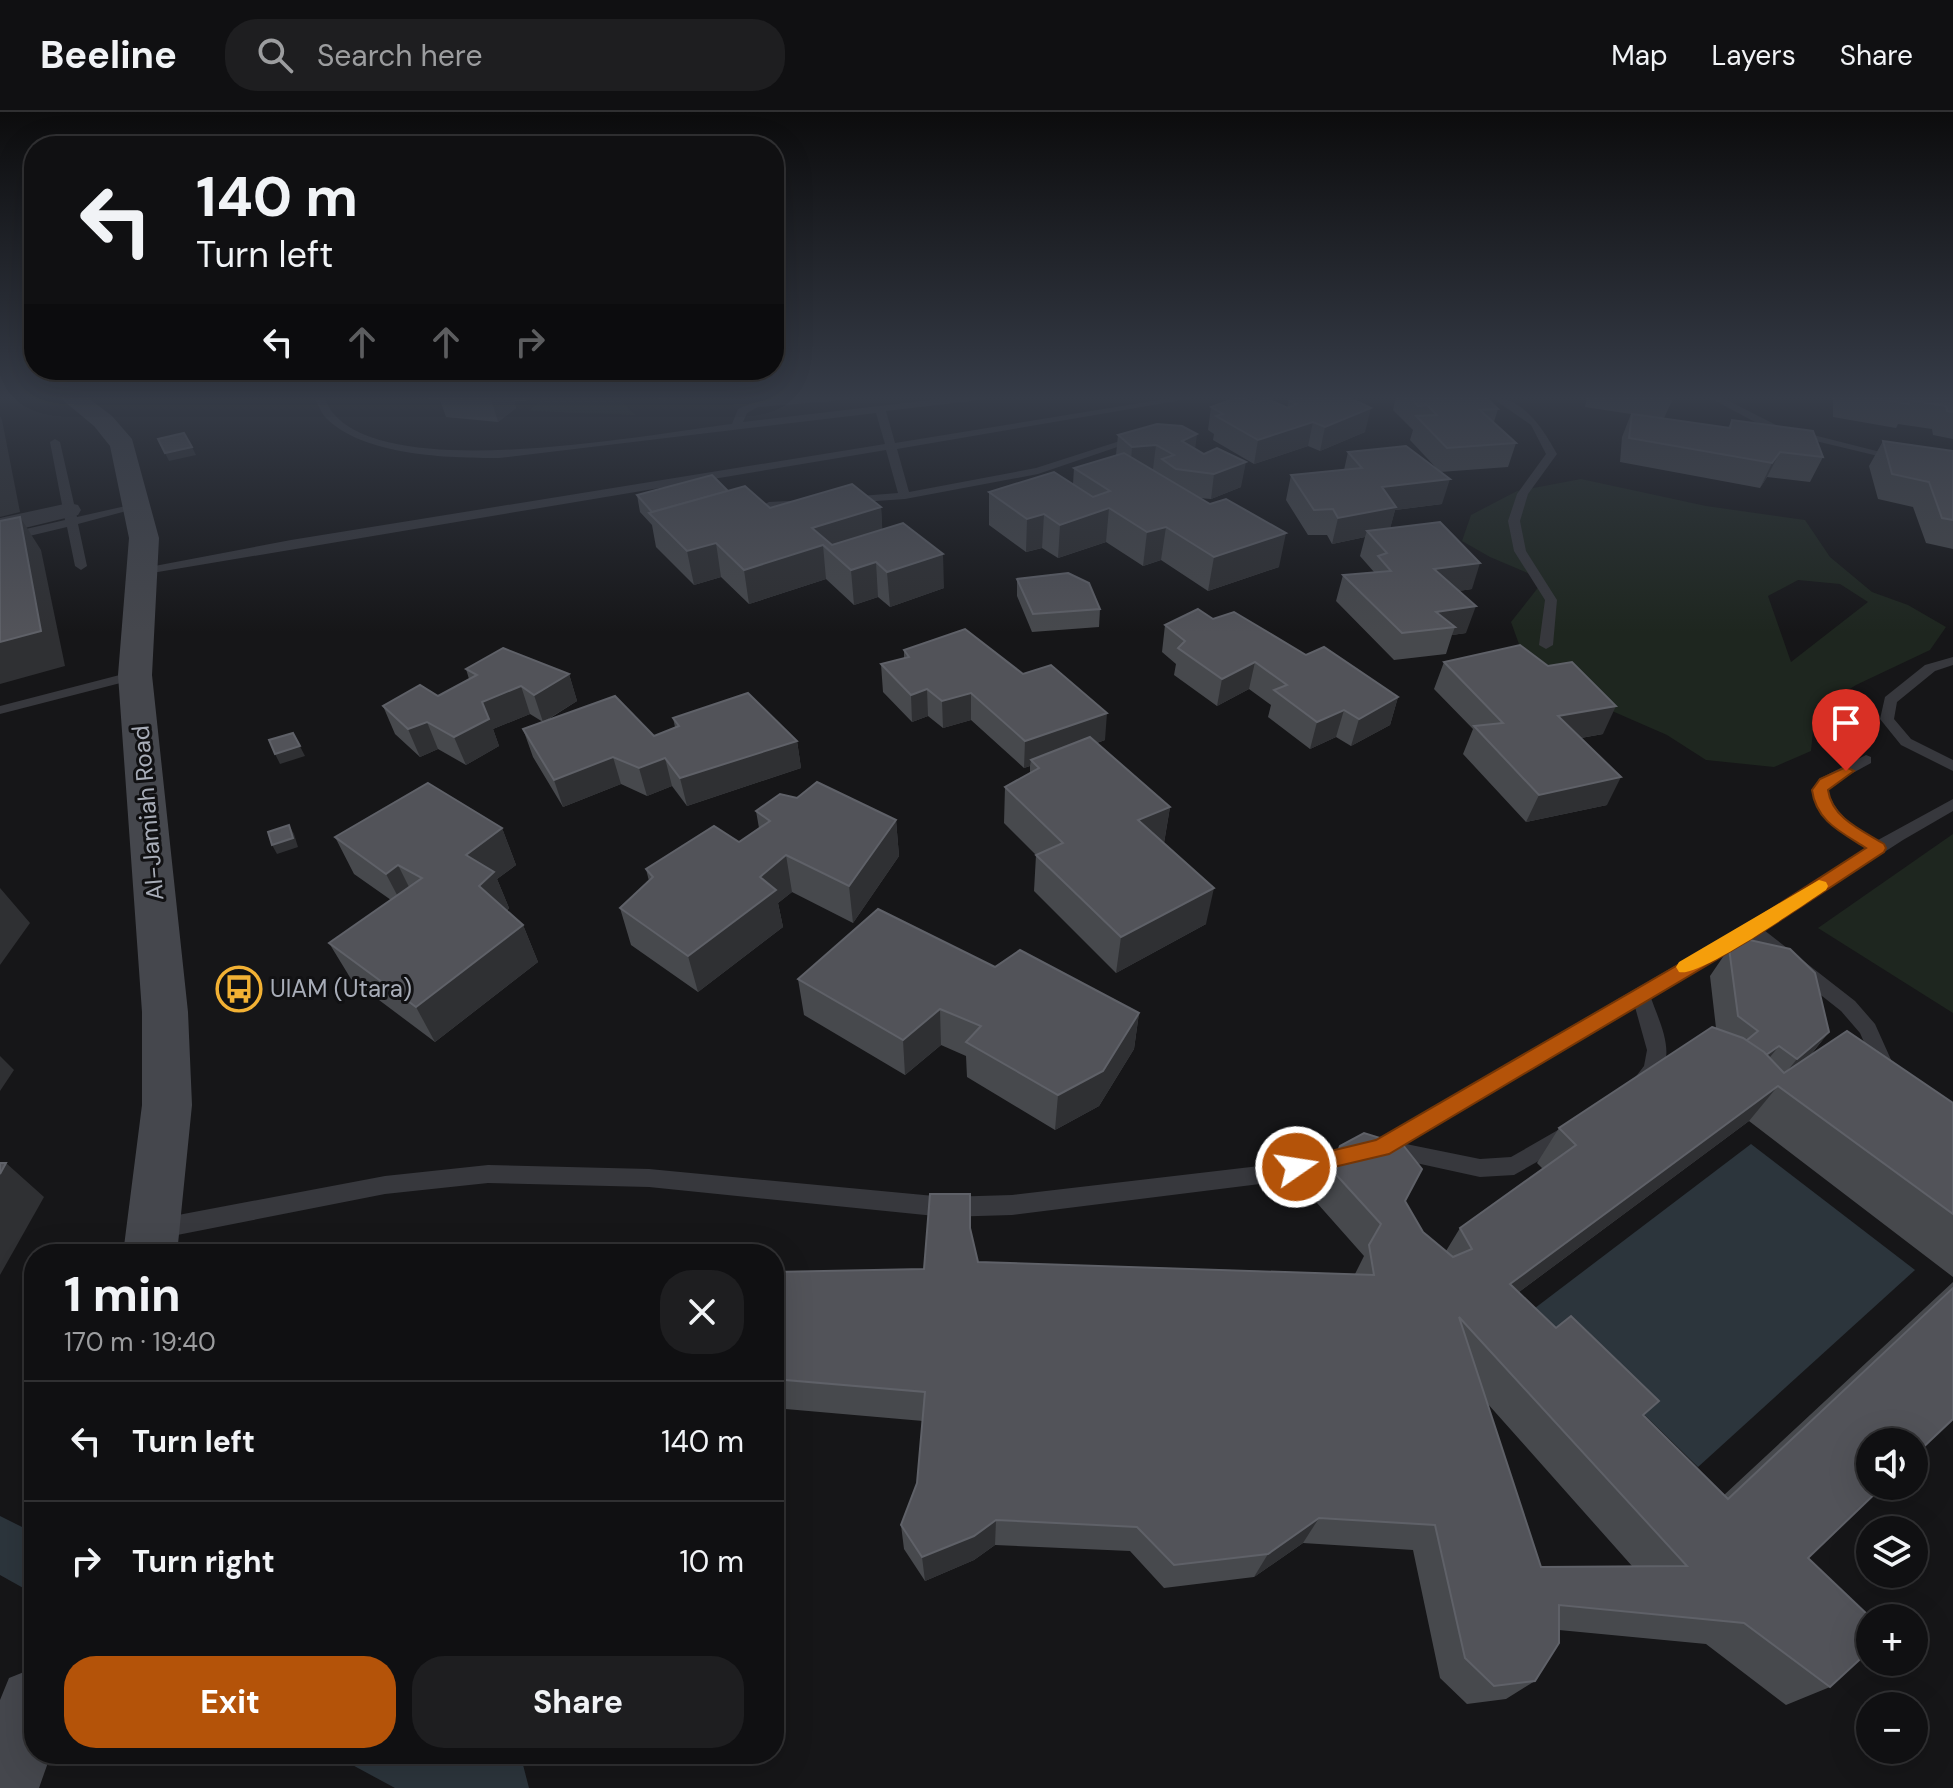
<!DOCTYPE html>
<html lang="en">
<head>
<meta charset="utf-8">
<style>
	:root { --surface:#101012; --page:#1e1e20; --text:#f1f3f6; --muted:#9c9d9f; --line:#303032; --accent:#b45309 }
	body { margin:0; font-family:"DM Sans",sans-serif; background:var(--page); color:var(--text); height:100vh; display:flex; flex-direction:column; font-size:30px; white-space:nowrap }
	* { box-sizing:border-box; margin:0 }
	p { font-size:26px; color:var(--muted) }
	.icon { flex:none; width:44px; height:44px; fill:none; stroke:currentColor; stroke-width:2; stroke-linecap:round; stroke-linejoin:round }
	.map { position:relative; flex:1; overflow:hidden }
	.side { position:absolute; left:24px; top:1132px; width:760px; height:520px; display:flex; flex-direction:column; background:var(--surface); border-radius:32px; box-shadow:0 8px 32px #0002,0 0 0 2px var(--line) }
	.side>* { flex:none }
	.banner { position:absolute; left:24px; top:24px; width:760px; height:244px; border-radius:32px; box-shadow:0 8px 32px #0002,0 0 0 2px var(--line); background:#101012; color:var(--text); overflow:hidden }
	.tools { position:absolute; left:1856px; top:1316px; display:grid; gap:16px }
	.tools a { display:grid; place-items:center; width:72px; height:72px; border-radius:50%; background:var(--surface); box-shadow:0 8px 32px #0002,0 0 0 2px var(--line); font-size:40px }
	.pin { position:absolute; display:grid; place-items:center; width:68px; height:68px; color:#fff; margin:-82px -34px; border-radius:50% 50% 50% 0; rotate:-45deg; box-shadow:0 0 8px #0007 }
	.pin .icon { rotate:45deg }
	.me { position:absolute; width:88px; margin:-44px; rotate:77deg; stroke-linejoin:round; filter:drop-shadow(0 0 6px #0008) }
	.turn { display:flex; align-items:center; gap:28px; height:168px; padding:0 40px; font-size:36px }
	.turn .icon { width:104px; height:104px; stroke-width:2.5 }
	.turn b { display:block; font-size:56px; line-height:68px }
	.lanes { display:flex; align-items:center; height:76px; padding:0 40px; background:#0003; justify-content:center; gap:40px; direction:ltr }
	.lanes .off { opacity:.35 }
	.round { display:grid; place-items:center; flex:none; width:84px; height:84px; border-radius:32px; background:var(--page) }
	.headline { display:flex; align-items:center; justify-content:space-between; height:136px; padding:0 40px }
	h1 { font-size:48px; font-weight:700; line-height:60px }
	.primary-button { display:flex; gap:16px; margin-top:auto; padding:16px 40px }
	.primary-button a { flex:1; height:92px; border-radius:32px; background:var(--accent); color:#fff; font-size:32px; font-weight:700; line-height:92px; text-align:center }
	.primary-button a+a { background:var(--page); color:var(--text) }
	ul { padding:0; list-style:none }
	li { display:flex; align-items:center; gap:24px; height:120px; padding:0 40px; border-top:2px solid var(--line) }
	li div { flex:1 }
	li b { display:block; font-size:30px }
	li em { font-style:normal }
	header { display:flex; align-items:center; gap:48px; box-sizing:border-box; height:112px; padding:0 40px; background:var(--surface); border-bottom:2px solid var(--line) }
	header strong { font-size:38px }
	nav { display:flex; gap:44px; margin-inline-start:auto; font-size:28px }
	.search { width:560px; height:72px; background:var(--page); display:flex; align-items:center; gap:20px; box-sizing:border-box; padding:0 28px; border-radius:32px; color:var(--muted); font-size:30px }
	.map>svg:first-child { display:block }
</style>
</head>
<body>
<header>
<strong>Beeline</strong>
<div class="search"><svg class="icon" aria-label="search" viewBox="0 0 24 24"><circle cx="10" cy="10" r="6"/><path d="M15 15l6 6"/></svg>Search here</div>
<nav><a>Map</a><a>Layers</a><a>Share</a></nav>
</header>
<div class="map">
<svg width="1953" height="1676" viewBox="0 0 1953 1676">
	<rect width="100%" height="100%" fill="#161618"/>
	<g fill="#1e261f" fill-rule="evenodd">
		<path d="M545 285H617L635 303 529 299Z"/>
		<path d="M1581 367 1706 394 1805 408 1830 445 1872 480 1908 493 1946 515 1930 538 1856 573 1815 599 1811 639 1774 655 1706 648 1667 623 1596 592 1524 546 1511 510 1544 468 1490 445 1462 429 1471 403 1517 379ZM1798 468 1840 472 1868 490 1791 550 1768 484Z"/>
		<path d="M1953 722V901L1818 816Z"/>
	</g>
	<g fill="#2c353c">
		<path d="M1751 1032 1915 1158 1698 1355 1535 1196Z"/>
		<path d="M0 1404 34 1421V1482L0 1463Z"/>
		<path d="M332 1642H456L472 1652 521 1645 529 1676H395Z"/>
	</g>
	<g fill="none" stroke-linecap="round" stroke-linejoin="round">
		<g fill="#37383d" fill-rule="evenodd">
			<path d="M314 285H324C327 290 329 297 333 301 391 372 648 322 732 312L738 297C771 281 814 285 850 285L845 288 758 295 747 301 743 310 956 285H985L980 288 886 299 895 331 1177 285H1200L897 337 909 380 1036 356 1123 328 1132 330 1038 362 905 387 848 391 842 388 848 385 898 381 886 338 140 463 138 460 144 456 291 428 885 332 876 301 499 346C448 346 364 344 326 306 321 301 318 292 314 285Z"/>
			<path d="M1491 285C1524 285 1543 317 1557 342L1528 382 1520 409 1526 439 1557 488 1553 533 1546 537 1539 533 1545 488 1514 439 1508 409 1517 382 1546 342 1531 313Z"/>
			<path d="M1708 285H1721L1778 314 1904 346 1899 349 1770 318Z"/>
			<path d="M55 327 60 330 77 405 139 391 145 394 78 412 87 454 81 458 75 454 67 415 0 431V423L65 408 50 330Z"/>
			<path d="M807 388 811 389V393L769 396 763 393 769 390Z"/>
			<path d="M1953 545V553L1935 559 1897 590 1894 607 1911 627 1953 648V659L1901 633 1880 607 1885 585 1925 553Z"/>
			<path d="M135 559 140 560V566L0 602V594Z"/>
			<path d="M1866 643 1871 645V651L1831 673 1828 678C1835 704 1856 715 1878 728L1953 687V699L1903 728 1764 818 1855 889 1875 912 1897 961 1894 967 1887 969 1880 967 1860 921 1841 899 1750 827 1651 886C1660 912 1679 946 1654 969 1648 975 1645 975 1637 973L1634 967 1644 954 1647 938 1635 895 1406 1032 1480 1047 1511 1045 1558 1018 1565 1015 1572 1018 1575 1024 1572 1030 1514 1063 1480 1065 1384 1044 1268 1071 1012 1103 945 1105 649 1075 488 1071 385 1082 157 1127 149 1124 146 1117 149 1110 157 1107 385 1064 488 1053 649 1057 945 1085 1012 1083 1268 1053 1376 1028 1745 813 1866 736C1842 721 1819 708 1812 678L1819 667Z"/>
		</g>
		<path fill="#37383d" fill-rule="evenodd" d="M69 391 78 393 81 398 78 403 0 422V406Z"/>
		<g fill="#45474d" fill-rule="evenodd">
			<path d="M59 285H87L112 304 132 327 159 426 152 563 188 900 192 993 177 1142H123L142 993V900L118 563 129 426 110 334 94 314Z"/>
			<path d="M34 1556V1642H51L39 1676H0V1588L9 1566Z"/>
		</g>
	</g>
	<g fill="#47494d" fill-rule="evenodd">
		<path d="M427 285H531L526 289H514L516 296 498 310 446 305 440 288 428 287Z"/>
		<path d="M654 285H681L664 289Z"/>
		<path d="M1396 285H1485L1498 297 1494 310 1516 331 1508 355 1440 360 1442 392 1395 398 1390 416 1472 477 1458 479 1466 521 1452 523 1446 542 1394 548 1336 489 1343 463 1374 460 1360 444 1365 425 1332 432 1327 423H1308L1286 388 1291 363 1344 358 1348 340 1440 360 1410 328 1413 318 1393 298Z"/>
		<path d="M1587 285H1674L1664 306 1728 316 1732 308 1823 345 1810 370 1767 365 1760 376 1620 350 1622 325 1631 302 1585 295Z"/>
		<path d="M1833 285H1953V327L1933 323 1932 317 1898 312 1896 316 1833 305Z"/>
		<path d="M1289 288 1365 320 1320 339 1308 334 1254 352 1213 328 1214 322 1208 318 1211 295 1252 290 1287 296Z"/>
		<path d="M1118 323 1195 337 1241 375 1211 387 1199 386 1279 455 1208 479 1161 448 1143 454 1106 430 1058 446 1042 436 1026 440 989 413V380L1073 372 1074 356 1116 343Z"/>
		<path d="M1883 329 1953 339V437L1926 431 1913 395 1878 387 1869 354Z"/>
		<path d="M728 379 770 396 881 395 882 418 944 476 890 495 878 485 854 493 826 467 749 492 721 465 694 473 656 435 652 413 640 400 637 383Z"/>
		<path d="M1017 467 1100 497 1099 515 1032 520 1017 484Z"/>
		<path d="M1213 507 1306 543 1398 585 1390 613 1351 634 1336 625 1310 637 1268 605 1271 593 1249 577 1217 594 1174 563 1176 552 1162 540 1165 513Z"/>
		<path d="M904 538 1105 628 1097 631 1170 695 1164 731 1206 812 1116 861 1034 779 1036 743 1004 711 1005 675 1030 661V654L1024 656 971 608 943 616 928 604 912 610 883 580 881 552 904 546Z"/>
		<path d="M1444 550 1603 622 1581 626 1607 693 1526 710 1463 642 1473 617 1434 577Z"/>
		<path d="M466 557 569 562 577 589 544 610 654 624 675 615 673 606 797 629 801 656 687 694 672 674 647 684 621 672 563 695 533 645 523 617 543 610 530 602 493 617 499 634 466 653 438 637 420 645 395 622 383 594 438 584 469 567Z"/>
		<path d="M756 699 896 708 899 744 853 811 792 780 778 791 783 815 698 880 631 833 620 796 649 769 646 757 739 730 759 716Z"/>
		<path d="M502 716 516 753 497 767 509 796 507 799 523 813 538 850 435 930 351 867 329 831 391 788 354 762 335 725Z"/>
		<path d="M1729 836 1829 920 1809 945 1953 991V1165L1749 1009 1519 1180 1724 1383 1953 1170V1307L1808 1446 1830 1575 1786 1593 1706 1532 1559 1518 1535 1569 1506 1587 1467 1592 1440 1566 1413 1438 1303 1431 1254 1465 1164 1476 1130 1439 995 1433 974 1448 925 1469 904 1437 901 1413 917 1371 923 1309 774 1296V1160L924 1157 970 1118 978 1150 1355 1162 1364 1144 1317 1091 1340 1034 1405 1090 1423 1120 1446 1139 1460 1116 1543 1057 1537 1051 1559 1016 1716 916 1710 864ZM1487 1291 1632 1454 1541 1455Z"/>
		<path d="M995 855 1139 901 1134 937 1099 994 1055 1018 967 965 966 944 941 933 905 963 804 903 798 867Z"/>
	</g>
	<g fill="#2f3033">
		<path d="M494 285H513L516 296 498 310 491 287Z"/>
		<path d="M663 285H681L664 289Z"/>
		<path d="M1371 296 1365 320 1320 339 1325 315Z"/>
		<path d="M0 304 2 308 20 400 0 405Z"/>
		<path d="M1313 310 1308 334 1254 352 1258 328Z"/>
		<path d="M1197 322 1194 346 1182 329Z"/>
		<path d="M1156 333 1153 357 1130 360 1132 335Z"/>
		<path d="M192 335 196 343 169 349 165 341Z"/>
		<path d="M1780 340 1767 365 1760 376 1772 351Z"/>
		<path d="M1246 350 1241 375 1211 387 1214 362Z"/>
		<path d="M1450 367 1442 392 1395 398 1389 421 1367 419 1365 425 1332 432 1338 406 1382 375Z"/>
		<path d="M881 395 883 428 834 443 823 433 826 467 749 492 744 458 812 416Z"/>
		<path d="M1109 396 1106 430 1058 446 1060 413Z"/>
		<path d="M1044 402 1042 436 1026 440 1027 407Z"/>
		<path d="M20 405 41 438 65 554 0 572V530Z"/>
		<path d="M1166 415 1161 448 1143 454 1147 420Z"/>
		<path d="M1286 421 1279 455 1208 479 1214 445Z"/>
		<path d="M716 431 721 465 694 473 687 439Z"/>
		<path d="M943 442 944 476 890 495 887 460Z"/>
		<path d="M876 450 878 485 854 493 851 458Z"/>
		<path d="M1480 451 1472 477 1426 484 1434 457Z"/>
		<path d="M1476 494 1466 521 1452 523 1455 515 1436 500Z"/>
		<path d="M1255 550 1249 577 1217 594 1222 567Z"/>
		<path d="M569 562 577 589 543 610 534 583Z"/>
		<path d="M521 574 530 602 493 617 499 634 466 653 454 625 482 590Z"/>
		<path d="M927 577 928 604 912 610 911 583Z"/>
		<path d="M971 581V608L943 616 942 589Z"/>
		<path d="M1398 585 1390 613 1351 634 1359 607Z"/>
		<path d="M1616 594 1603 622 1546 632 1558 604Z"/>
		<path d="M1344 598 1336 625 1310 637 1317 610Z"/>
		<path d="M1107 601 1105 628 1036 652 1031 648 1030 654 1024 656 1025 629Z"/>
		<path d="M427 610 438 637 420 645 408 617Z"/>
		<path d="M293 621 305 644 280 652 275 642Z"/>
		<path d="M797 629 801 656 687 694 680 666Z"/>
		<path d="M613 645 621 672 563 695 554 668Z"/>
		<path d="M665 646 672 674 647 684 639 656Z"/>
		<path d="M1621 665 1607 693 1526 710 1539 683Z"/>
		<path d="M1170 695 1164 731 1138 708Z"/>
		<path d="M896 708 899 744 853 811 849 774Z"/>
		<path d="M289 713 294 722 298 735 277 742 272 733Z"/>
		<path d="M502 716 516 753 497 767 509 796 495 810 466 743Z"/>
		<path d="M786 743 792 780 778 791 783 815 698 880 688 844 760 765Z"/>
		<path d="M398 753 416 789 405 798 386 762Z"/>
		<path d="M0 776 30 811 0 853Z"/>
		<path d="M1214 776 1206 812 1116 861 1121 825Z"/>
		<path d="M523 813 538 850 435 930 416 895Z"/>
		<path d="M940 897 941 933 905 963 903 928Z"/>
		<path d="M1139 901 1134 937 1099 994 1055 1018 1058 983Z"/>
		<path d="M1829 920 1806 948 1775 974 1797 947Z"/>
		<path d="M1779 934 1757 961 1762 945Z"/>
		<path d="M0 944 14 958 0 979Z"/>
		<path d="M1778 974 1749 1009 1488 1203 1510 1172Z"/>
		<path d="M6 1051 44 1085 0 1163V1062Z"/>
		<path d="M1319 1406 1303 1431 1254 1465 1268 1442Z"/>
		<path d="M996 1408 995 1433 974 1448 925 1469 922 1445Z"/>
	</g>
	<g fill="#525359" stroke="#5f6168" stroke-width="2" fill-rule="evenodd">
		<path d="M1239 285 1252 290 1265 286 1288 296 1297 292 1289 288 1298 285H1348L1371 296 1325 315 1313 310 1258 328 1216 304 1223 302 1211 295Z"/>
		<path d="M1410 285H1485L1498 297 1480 298 1516 331 1447 336 1416 304 1437 303 1427 293 1418 294Z"/>
		<path d="M1867 285H1953V300L1947 299 1946 294 1909 288V292Z"/>
		<path d="M1632 302 1730 316 1732 308 1813 319 1823 345 1780 340 1772 351 1629 326Z"/>
		<path d="M1157 312 1182 314 1197 322 1182 329 1204 342 1217 336 1246 350 1214 362 1176 357 1162 347 1174 343 1156 333 1132 335 1118 323Z"/>
		<path d="M184 321 192 335 165 341 158 327Z"/>
		<path d="M1883 329 1953 339V408L1942 406 1929 370 1892 362Z"/>
		<path d="M1406 334 1450 367 1382 375 1396 395 1338 406 1333 397 1314 398 1291 363 1362 356 1348 340Z"/>
		<path d="M1124 341 1210 392 1226 387 1286 421 1214 445 1166 415 1147 420 1109 396 1060 413 1044 402 1027 407 989 380 1054 360 1093 385 1110 379 1074 356Z"/>
		<path d="M712 363 728 379 652 400 637 383Z"/>
		<path d="M852 372 881 395 812 416 832 433 903 411 943 442 887 460 876 450 851 458 823 433 744 458 716 431 687 439 649 401 745 374 770 396Z"/>
		<path d="M20 405 41 519 0 530V409Z"/>
		<path d="M1440 410 1480 451 1434 457 1476 494 1436 500 1455 515 1402 521 1343 463 1391 459 1378 444 1387 441 1367 419Z"/>
		<path d="M1068 461 1089 471 1100 497 1033 502 1017 467Z"/>
		<path d="M1198 497 1213 507 1234 500 1306 543 1324 535 1398 585 1359 607 1344 598 1317 610 1274 578 1287 573 1255 550 1222 567 1178 536 1185 529 1165 513Z"/>
		<path d="M965 517 1023 562 1051 553 1107 601 1025 629 971 581 942 589 927 577 911 583 881 552 909 545 904 538Z"/>
		<path d="M1520 533 1548 554 1572 550 1616 594 1558 604 1621 665 1539 683 1474 614 1503 611 1444 550Z"/>
		<path d="M503 536 569 562 534 583 521 574 482 590 489 607 454 625 427 610 408 617 383 594 420 573 438 584 477 563 466 557Z"/>
		<path d="M748 581 797 629 680 666 665 646 639 656 613 645 554 668 523 617 615 584 654 624 679 614 673 606Z"/>
		<path d="M293 621 300 634 275 642 269 628Z"/>
		<path d="M1090 625 1170 695 1138 708 1214 776 1121 825 1036 743 1063 731 1005 675 1039 656 1031 648Z"/>
		<path d="M817 670 896 708 849 774 786 743 760 765 776 778 688 844 620 796 653 765 646 757 714 714 739 730 770 709 756 699 780 682 797 686Z"/>
		<path d="M428 671 502 716 466 743 494 760 479 774 523 813 416 895 329 831 422 766 398 753 386 762 335 725Z"/>
		<path d="M289 713 293 726 272 733 268 720Z"/>
		<path d="M878 797 995 855 1020 838 1139 901 1103 959 1058 983 966 930 981 914 940 897 903 928 798 867Z"/>
		<path d="M1745 827 1790 837 1815 861 1829 920 1797 947 1779 934 1766 943 1746 929 1758 919 1738 904 1729 836Z"/>
		<path d="M1712 915 1743 926 1764 940 1784 961 1847 919 1953 991V1102L1778 974 1510 1172 1556 1216 1571 1204 1659 1289 1643 1303 1728 1387 1953 1176V1307L1914 1344V1330H1870V1374H1883L1808 1446 1871 1506 1870 1538 1830 1575 1744 1511 1559 1493V1531L1535 1569 1494 1574 1465 1546 1435 1413 1319 1406 1268 1442 1174 1453 1137 1415 996 1408 974 1424 922 1445 901 1413 917 1371 925 1280 774 1267V1160L924 1157 930 1082H970V1116L978 1150 1374 1163 1369 1133 1381 1112 1331 1057 1340 1034 1364 1021 1403 1033 1422 1057 1405 1089 1423 1120 1453 1145 1472 1137 1460 1116 1576 1033 1559 1016ZM1459 1205 1687 1454 1541 1455Z"/>
		<path d="M0 1051H6L0 1062Z"/>
	</g>
	<linearGradient id="sky" x2="0" y2="1"><stop stop-color="#0c0c0d"/><stop offset="0.55" stop-color="#363c48"/><stop offset="1" stop-color="#363c48" stop-opacity="0"/></linearGradient>
	<rect width="1953" height="520" fill="url(#sky)"/>
	<path fill="#b45309" stroke="#753606" stroke-width="2" d="M1846 655 1854 659 1828 678C1832 706 1861 718 1884 732L1886 736 1884 740 1758 823 1389 1042 1296 1064 1289 1062 1286 1055 1289 1049 1376 1028 1745 814 1866 736C1841 720 1816 709 1812 678L1820 667Z"/>
	<path fill="#f59e0b" d="M1819 768 1826 770 1828 774 1826 778C1803 793 1699 866 1679 860L1676 855 1679 850Z"/>
	<defs>
		<g id="bus-ring" transform="scale(2.3)"><circle r="9.5" fill="#111113" stroke="#f2b134" stroke-width="1.5"/><path d="M-5-6H5V4H4V6H2V4H-2V6H-4V4H-5ZM-3.5-4V0h7V-4ZM-3.5 1.2v1.5H-2V1.2ZM2 1.2v1.5H3.5V1.2Z" fill="#f2b134"/></g>
	</defs>
	<g fill-rule="evenodd">
		<use href="#bus-ring" x="239" y="877"/>
	</g>
	<g text-anchor="middle" stroke-width="6" stroke-linejoin="round" paint-order="stroke">
		<g font-size="24" fill="#a8adb8" stroke="#111113">
			<text transform="translate(148 701) rotate(-95)" y="8">Al-Jamiah Road</text>
		</g>
		<g font-size="24" fill="#a8adb8" stroke="#111113" text-anchor="start">
			<text x="270" y="885">UIAM (Utara)</text>
		</g>
	</g>
</svg>
<div class="tools">
<a><svg class="icon" aria-label="sound" viewBox="0 0 24 24"><path d="M4 9h4l5-4v14l-5-4H4zM17 9q2 3 0 6"/></svg></a>
<a><svg class="icon" aria-label="layers" viewBox="0 0 24 24"><path d="M12 4l9 5-9 5-9-5zM3 14l9 5 9-5"/></svg></a>
<a>+</a>
<a>−</a>
</div>
<div class="pin" style="left:1846px;top:659px;background:#d93025"><svg class="icon" aria-label="arrive" viewBox="0 0 24 24"><path d="M6 21V4h12l-3 4 3 4H6"/></svg></div>
<svg class="me" style="left:1296px;top:1055px" viewBox="-20 -20 40 40"><circle r="17" fill="#b45309" stroke="#fff" stroke-width="3"/><path d="M0-11L8 9 0 5-8 9z" fill="#fff"/></svg>
<div class="banner">
<div class="turn"><svg class="icon" aria-label="left" viewBox="0 0 24 24"><path d="M17 20v-9H6M10 6l-5 5 5 5"/></svg><div><b>140 m</b>Turn left</div></div>
<div class="lanes"><svg class="icon" aria-label="left" viewBox="0 0 24 24"><path d="M17 20v-9H6M10 6l-5 5 5 5"/></svg><svg class="icon off" aria-label="ahead" viewBox="0 0 24 24"><path d="M12 20V5M6 11l6-6 6 6"/></svg><svg class="icon off" aria-label="ahead" viewBox="0 0 24 24"><path d="M12 20V5M6 11l6-6 6 6"/></svg><svg class="icon off" aria-label="right" viewBox="0 0 24 24"><path d="M7 20v-9h11M14 6l5 5-5 5"/></svg></div>
</div>
<section class="side">
<div class="headline"><div><h1>1 min</h1><p>170 m · 19:40</p></div><a class="round"><svg class="icon" aria-label="close" viewBox="0 0 24 24"><path d="M6 6l12 12M18 6L6 18"/></svg></a></div>
<ul>
<li><svg class="icon" aria-label="left" viewBox="0 0 24 24"><path d="M17 20v-9H6M10 6l-5 5 5 5"/></svg><div><b>Turn left</b></div><em>140 m</em></li>
<li><svg class="icon" aria-label="right" viewBox="0 0 24 24"><path d="M7 20v-9h11M14 6l5 5-5 5"/></svg><div><b>Turn right</b></div><em>10 m</em></li>
</ul>
<div class="primary-button"><a>Exit</a><a>Share</a></div>
</section>
</div>
</body>
</html>
